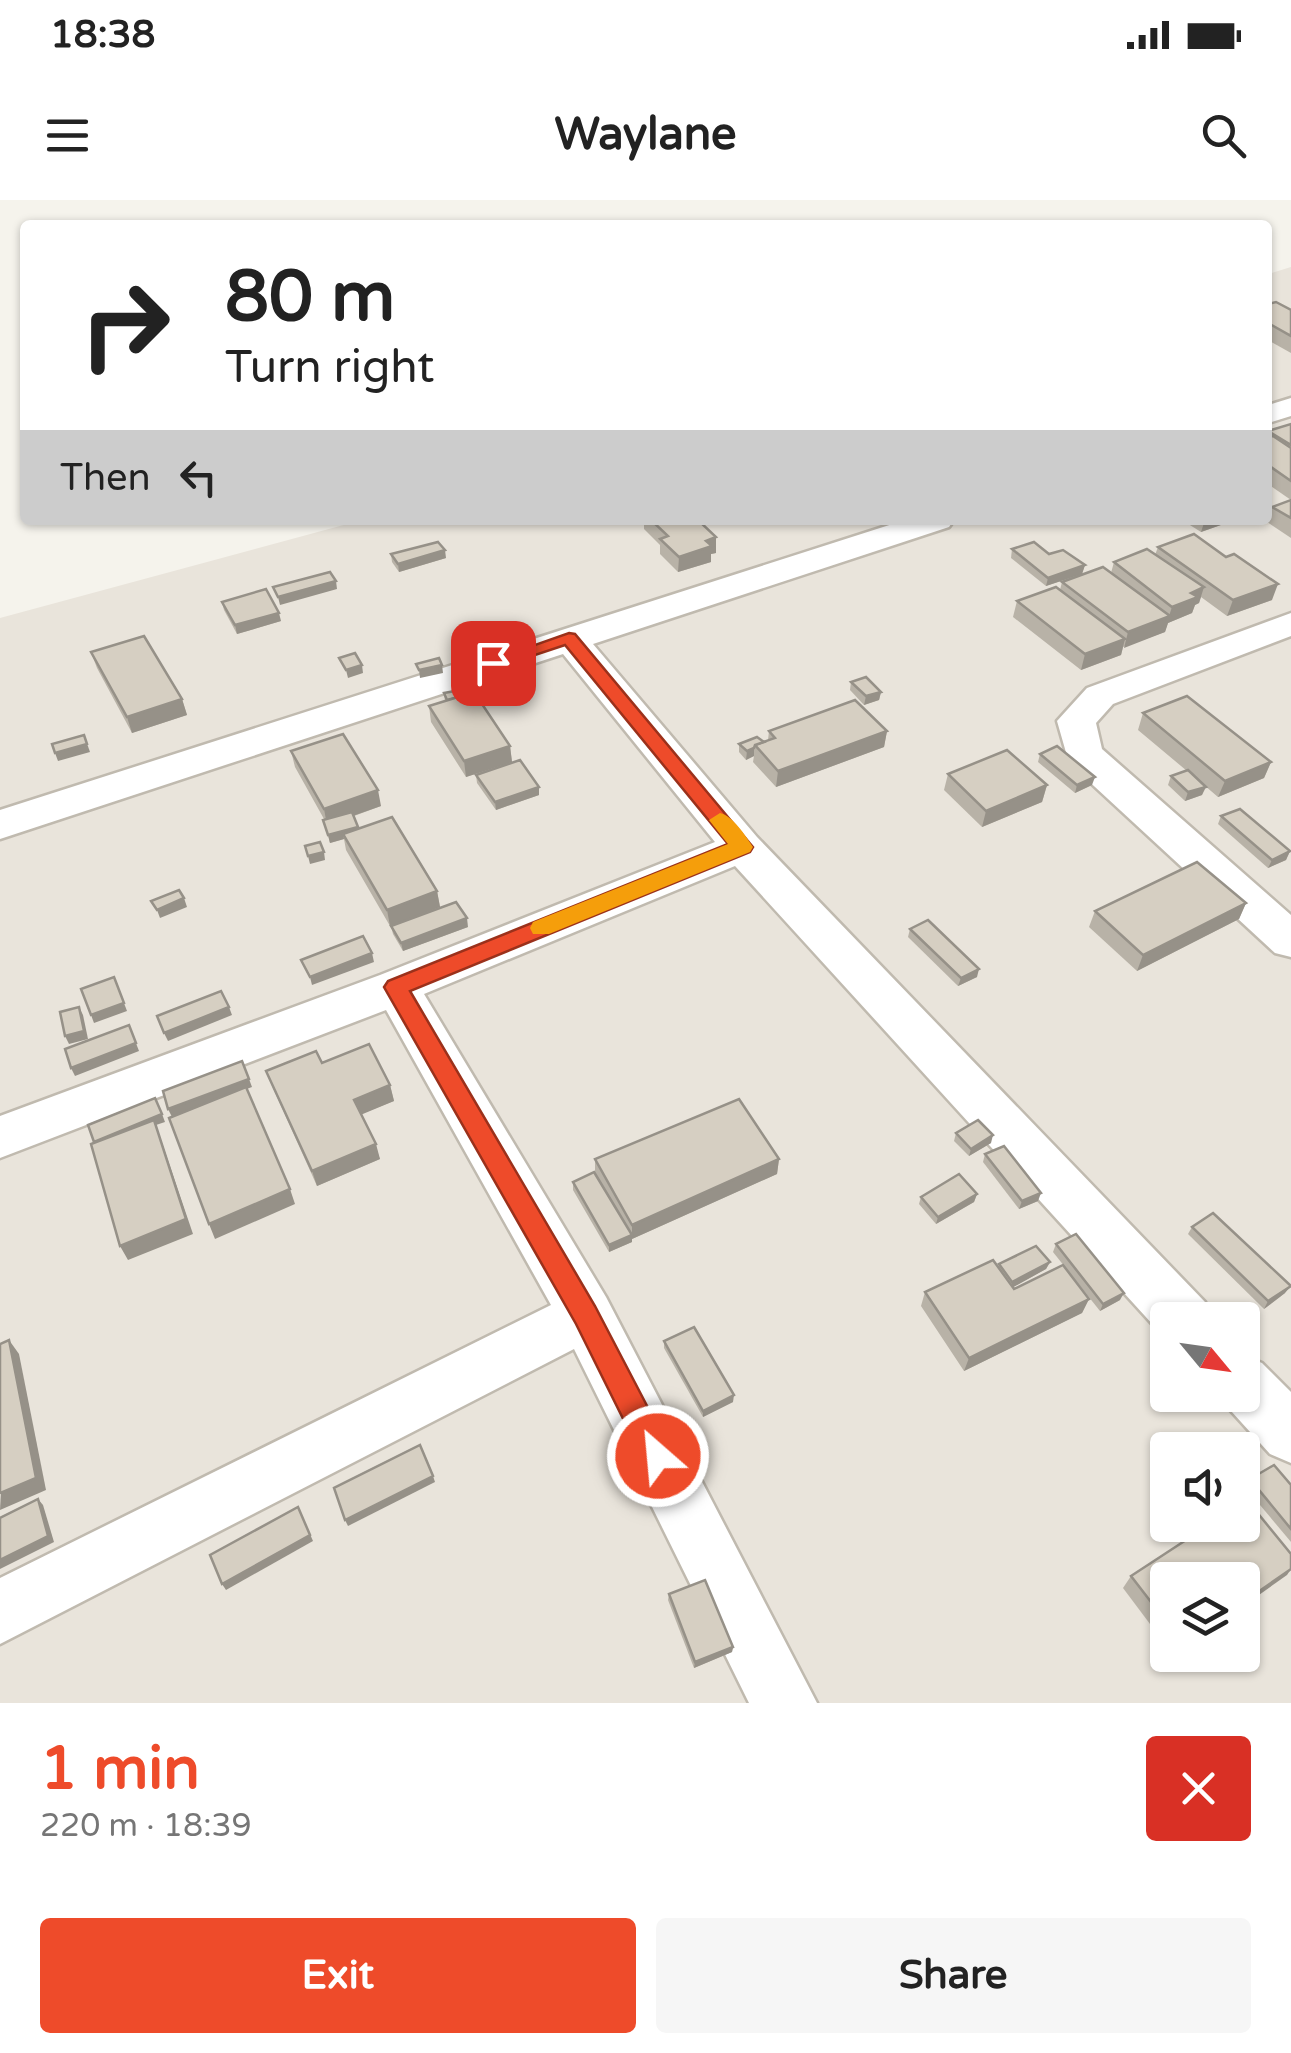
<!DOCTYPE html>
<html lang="en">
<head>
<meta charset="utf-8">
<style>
	:root { --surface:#fff; --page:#f6f6f6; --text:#222; --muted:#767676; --accent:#ee4b2a }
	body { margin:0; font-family:"Varela Round",sans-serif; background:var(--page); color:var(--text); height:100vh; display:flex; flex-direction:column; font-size:38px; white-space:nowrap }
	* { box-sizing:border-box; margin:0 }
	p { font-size:32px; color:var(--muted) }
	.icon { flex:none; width:55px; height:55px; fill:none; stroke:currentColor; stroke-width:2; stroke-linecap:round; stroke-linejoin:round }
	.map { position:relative; height:1503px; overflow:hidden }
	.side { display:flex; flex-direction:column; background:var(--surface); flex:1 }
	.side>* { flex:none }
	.banner { position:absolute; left:20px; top:20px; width:1252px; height:305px; border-radius:10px; box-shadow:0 2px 8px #0004; background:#fff; color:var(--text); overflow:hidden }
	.needle { width:65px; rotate:119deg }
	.tools { position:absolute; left:1150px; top:1102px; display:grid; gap:20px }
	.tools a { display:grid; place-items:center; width:110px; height:110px; border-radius:10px; background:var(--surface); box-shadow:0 2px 8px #0004; font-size:50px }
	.pin { position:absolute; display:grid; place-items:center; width:85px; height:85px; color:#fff; margin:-42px; border-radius:20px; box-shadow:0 5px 15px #0006 }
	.me { position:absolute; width:110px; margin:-55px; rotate:333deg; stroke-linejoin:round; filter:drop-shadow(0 0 8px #0008) }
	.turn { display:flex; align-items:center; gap:35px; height:210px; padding:0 40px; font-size:45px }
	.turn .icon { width:130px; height:130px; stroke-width:2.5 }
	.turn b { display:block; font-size:70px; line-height:85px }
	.then { display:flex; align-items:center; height:95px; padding:0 40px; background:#0003; gap:20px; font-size:38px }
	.round { display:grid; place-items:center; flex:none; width:105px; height:105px; border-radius:10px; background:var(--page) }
	.head { display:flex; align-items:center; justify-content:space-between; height:170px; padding:0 40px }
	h1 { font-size:60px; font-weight:700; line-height:75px; color:var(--accent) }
	.primary-button { display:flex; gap:20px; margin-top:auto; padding:20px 40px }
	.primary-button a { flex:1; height:115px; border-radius:10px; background:var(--accent); color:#fff; font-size:40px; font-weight:700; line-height:115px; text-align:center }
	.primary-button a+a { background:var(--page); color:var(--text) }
	.status { display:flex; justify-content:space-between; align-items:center; height:70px; padding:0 50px; background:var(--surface); direction:ltr }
	.status svg { height:28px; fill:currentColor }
	header { display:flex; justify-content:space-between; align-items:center; height:130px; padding:0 40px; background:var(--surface); font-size:45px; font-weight:700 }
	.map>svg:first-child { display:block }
</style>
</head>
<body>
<div class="status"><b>18:38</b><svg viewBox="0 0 49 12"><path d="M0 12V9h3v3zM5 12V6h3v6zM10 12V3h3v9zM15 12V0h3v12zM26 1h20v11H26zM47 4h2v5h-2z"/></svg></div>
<header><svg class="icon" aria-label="menu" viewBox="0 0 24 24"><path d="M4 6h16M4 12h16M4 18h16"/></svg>Waylane<svg class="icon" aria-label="search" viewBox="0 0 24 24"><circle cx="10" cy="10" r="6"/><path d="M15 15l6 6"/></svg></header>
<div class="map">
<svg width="1291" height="1503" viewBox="0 0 1291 1503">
	<rect width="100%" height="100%" fill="#f5f3ec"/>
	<path fill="#e9e4db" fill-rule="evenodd" d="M1291 67V1503H0V418L362 320H1268V74ZM1168 1120H1242V1195H1168ZM1168 1250H1242V1325H1168ZM1168 1380H1242V1455H1168Z"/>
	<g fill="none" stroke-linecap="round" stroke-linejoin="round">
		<g stroke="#c0baaf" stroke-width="5">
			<g id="minor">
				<path d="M1291 198V216L1268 223V205Z"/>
				<path d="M905 320H954L949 327 593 444 757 637 1205 1102 1213 1120H1168L1165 1138 735 666 424 794 606 1097 817 1503H749L574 1149 0 1444V1378L551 1105 386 810 0 958V916L380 775 715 642 563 454 0 639V610Z"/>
				<path d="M1291 413V436L1113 504 1096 523 1102 549 1291 715V757L1275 753 1069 563 1057 521 1087 488Z"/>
				<path d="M1242 1155 1262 1163 1291 1192V1263L1270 1254 1222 1201 1219 1195H1242Z"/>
			</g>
		</g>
		<use href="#minor" fill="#fff" fill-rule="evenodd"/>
	</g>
	<g fill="#b8b2a7">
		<path d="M1268 104 1291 110V153L1268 140Z"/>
		<path d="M1291 224V300L1268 284V231Z"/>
		<path d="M1291 300V338L1267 322 1272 307Z"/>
		<path d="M644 320H698L716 353 711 354V362L678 372 660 354V345L644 329Z"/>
		<path d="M1182 320H1235L1201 332Z"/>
		<path d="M1158 347 1272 400 1227 416 1201 397 1199 403 1195 405 1192 413 1168 423 1165 432 1123 447 1121 455 1081 470 1013 417 1017 401 1060 390 1062 382 1111 373 1114 362 1155 355Z"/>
		<path d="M1012 349 1049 354 1085 365 1082 374 1046 386 1011 358Z"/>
		<path d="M391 354 446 358 399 372 392 362Z"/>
		<path d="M222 402 281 421 237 434 224 410Z"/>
		<path d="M91 452 182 499 187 515 132 533 97 468Z"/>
		<path d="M851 482 881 492 879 500 864 505 850 490Z"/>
		<path d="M444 493 463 496 510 546 512 562 466 577 431 522 429 506 445 501Z"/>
		<path d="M1143 513 1271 562 1264 578 1218 597 1204 585 1202 595 1185 601 1168 585 1171 576 1187 571 1138 530Z"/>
		<path d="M769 531H887L884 547 776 587 753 562 754 556 746 560 739 552V544L768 540Z"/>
		<path d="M291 551 381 606 354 616 359 628 437 691 440 707 390 726 346 650 344 639 330 643 324 619 295 567Z"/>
		<path d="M1040 554 1092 585 1075 593 1038 562Z"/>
		<path d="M948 574 1047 585 1042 602 982 627 944 590Z"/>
		<path d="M476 575 539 595 496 610 477 583Z"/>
		<path d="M1221 616 1290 651 1286 660 1268 668 1218 624Z"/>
		<path d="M1246 703 1239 719 1137 771 1089 727 1095 711Z"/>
		<path d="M391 726 468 727 403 751 393 734Z"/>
		<path d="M910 729 977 777 958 786 908 737Z"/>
		<path d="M322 863 390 885 394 901 361 914 380 959 317 986 272 886 266 871Z"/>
		<path d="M956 933 991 943 969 956 954 941Z"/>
		<path d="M985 954 1038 1001 1019 1009 983 962Z"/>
		<path d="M595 959H779L777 974 632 1039V1042L609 1052 573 990V982L595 974Z"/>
		<path d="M977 994 974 1002 936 1024 919 1004 921 997Z"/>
		<path d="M1192 1027 1285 1093 1264 1109 1188 1034Z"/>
		<path d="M1056 1044 1120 1100 1100 1111 1053 1052Z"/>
		<path d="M1050 1062 1046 1069 1013 1087 1089 1099 1082 1113 964 1171 921 1106 925 1092 998 1067 999 1064Z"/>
		<path d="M664 1141 733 1202 703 1217 664 1148Z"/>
		<path d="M1250 1279 1291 1285V1342L1244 1286Z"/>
		<path d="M1287 1375 1168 1380V1448L1123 1388 1131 1376Z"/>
		<path d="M669 1394 733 1447 732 1452 694 1468 668 1400Z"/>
	</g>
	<g fill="#969188">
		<path d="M624 320H639L624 325Z"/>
		<path d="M1205 320H1235L1201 332Z"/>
		<path d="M716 337V353L711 354V362L678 372 679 357 706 341Z"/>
		<path d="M445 350 446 358 399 372 398 364Z"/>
		<path d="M1085 365 1082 374 1046 386 1048 378Z"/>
		<path d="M336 381 337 389 280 405 278 397Z"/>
		<path d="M1278 384 1272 400 1227 416 1233 400Z"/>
		<path d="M1204 387 1199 403 1195 405 1192 413 1168 423 1165 432 1124 448 1128 432 1169 416 1172 407 1191 393Z"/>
		<path d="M279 413 281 421 237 434 235 425Z"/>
		<path d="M1125 439 1121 455 1081 470 1085 454Z"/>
		<path d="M362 465 363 473 348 478 346 470Z"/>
		<path d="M442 465 443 473 420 478 419 470Z"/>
		<path d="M881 492 879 500 864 505 866 496Z"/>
		<path d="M182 499 187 515 132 533 127 517Z"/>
		<path d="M887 531 884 547 776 587 778 571Z"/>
		<path d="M84 535 90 552 58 561 55 553Z"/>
		<path d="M510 546 512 562 466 577 464 561Z"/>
		<path d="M754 548V556L746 560 747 551Z"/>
		<path d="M1271 562 1264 578 1218 597 1225 581Z"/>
		<path d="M1095 577 1092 585 1075 593 1077 585Z"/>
		<path d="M1047 585 1042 602 982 627 986 611Z"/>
		<path d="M539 587V595L496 610 495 602Z"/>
		<path d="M1206 587 1202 595 1185 601 1188 592Z"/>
		<path d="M378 590 381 606 327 625 324 609Z"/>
		<path d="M358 627 360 635 343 634 344 639 330 643 328 635Z"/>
		<path d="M1290 651 1286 660 1268 668 1272 660Z"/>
		<path d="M324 652 325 660 310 664 308 656Z"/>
		<path d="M437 691 440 707 390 726 387 710Z"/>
		<path d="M184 698 187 707 160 718 157 710Z"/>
		<path d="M1246 703 1239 719 1137 771 1143 755Z"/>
		<path d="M467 718 468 727 403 751 401 743Z"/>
		<path d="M372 753 374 762 312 785 310 777Z"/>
		<path d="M979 769 977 777 958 786 961 778Z"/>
		<path d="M114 777 127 811 94 823 91 815Z"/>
		<path d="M79 807 83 815 88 839 69 844 65 836Z"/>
		<path d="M229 807 232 815 168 841 164 833Z"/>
		<path d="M129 825 139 851 75 876 71 868Z"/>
		<path d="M249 879 252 887 172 917 168 909Z"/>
		<path d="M390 885 394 901 358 916 354 900Z"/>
		<path d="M162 914 165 922 156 925 193 1034 128 1060 120 1046 94 942Z"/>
		<path d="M993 935 991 943 969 956 971 949Z"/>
		<path d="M376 944 380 959 317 986 312 971Z"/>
		<path d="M779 959 777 974 632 1039V1042L609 1052V1045L632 1035V1025Z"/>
		<path d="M290 989 295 1004 215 1039 209 1024Z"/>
		<path d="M1041 993 1038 1001 1019 1009 1022 1001Z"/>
		<path d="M977 994 974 1002 936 1024 938 1017Z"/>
		<path d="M1050 1062 1046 1069 1010 1089 1012 1082Z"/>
		<path d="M1291 1086 1285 1093 1264 1109 1268 1101Z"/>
		<path d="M1124 1093 1120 1100 1100 1111 1103 1104Z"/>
		<path d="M1089 1099 1082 1113 964 1171 969 1158Z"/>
		<path d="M9 1140 19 1154 46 1290 0 1310Z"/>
		<path d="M734 1195 733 1202 703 1217V1211Z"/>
		<path d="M433 1276 435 1282 348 1326 345 1320Z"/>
		<path d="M38 1299 43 1305 54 1342 0 1369V1360Z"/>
		<path d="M298 1307 313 1341 226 1390 222 1384Z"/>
		<path d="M1291 1369 1287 1375 1242 1407V1403Z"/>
		<path d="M733 1447 732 1452 694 1468 695 1462Z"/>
	</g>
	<g fill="#d6cfc2" stroke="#969188" stroke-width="2.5">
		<path d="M1276 102 1291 110V136L1268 123V104Z"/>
		<path d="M1291 224V245L1268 231Z"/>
		<path d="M1273 236 1291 248V281L1268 265V237Z"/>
		<path d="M1291 300V318L1272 307Z"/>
		<path d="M651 320H698L716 337 706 341 712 346 679 357 660 339 668 336Z"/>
		<path d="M1194 334 1226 357 1234 354 1278 384 1233 400 1158 347Z"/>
		<path d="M438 342 445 350 398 364 391 354Z"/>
		<path d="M1034 342 1049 354 1063 350 1085 365 1048 378 1012 349Z"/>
		<path d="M1147 349 1204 387 1191 393 1198 397 1172 407 1114 362Z"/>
		<path d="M1103 367 1170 416 1128 432 1062 382Z"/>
		<path d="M330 372 336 381 278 397 273 387Z"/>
		<path d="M1056 387 1125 439 1085 454 1017 401Z"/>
		<path d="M266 389 279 413 235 425 222 402Z"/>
		<path d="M144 436 182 499 127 517 91 452Z"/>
		<path d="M355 453 362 465 346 470 339 458Z"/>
		<path d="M439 458 442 465 419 470 416 464Z"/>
		<path d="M866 477 881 492 866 496 851 482Z"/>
		<path d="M461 490 463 496 447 500 444 493Z"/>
		<path d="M474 492 510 546 464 561 429 506Z"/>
		<path d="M1187 496 1271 562 1225 581 1143 513Z"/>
		<path d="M855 500 887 531 778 571 755 545 775 538 769 531Z"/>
		<path d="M343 534 378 590 324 609 291 551Z"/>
		<path d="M84 535 87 544 55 553 52 544Z"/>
		<path d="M757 537 764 542 755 545 754 548 747 551 739 544Z"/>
		<path d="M1057 546 1095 577 1077 585 1040 554Z"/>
		<path d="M1007 550 1047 585 986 611 948 574Z"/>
		<path d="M520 560 539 587 495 602 476 575Z"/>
		<path d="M1188 570 1206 587 1188 592 1171 576Z"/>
		<path d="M1240 609 1290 651 1272 660 1221 616Z"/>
		<path d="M352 612 358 627 328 635 323 620Z"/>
		<path d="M392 617 437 691 387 710 343 634Z"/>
		<path d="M320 642 324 652 308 656 305 646Z"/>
		<path d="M1197 662 1246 703 1143 755 1095 711Z"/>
		<path d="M179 690 184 698 157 710 151 701Z"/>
		<path d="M456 702 467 718 401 743 391 726Z"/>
		<path d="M928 720 979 769 961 778 910 729Z"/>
		<path d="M363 736 372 753 310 777 301 760Z"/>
		<path d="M114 777 124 803 91 815 81 789Z"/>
		<path d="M221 791 229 807 164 833 157 816Z"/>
		<path d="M79 807 84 831 65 836 60 812Z"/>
		<path d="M129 825 136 843 71 868 65 849Z"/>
		<path d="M369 844 390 885 354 900 376 944 312 971 266 871 316 851 322 863Z"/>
		<path d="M242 861 249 879 168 909 163 891Z"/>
		<path d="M246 887 290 989 209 1024 169 918Z"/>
		<path d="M155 898 162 914 94 942 88 925Z"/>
		<path d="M739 899 779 959 632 1025 595 959Z"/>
		<path d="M154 920 186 1019 120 1046 91 944Z"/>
		<path d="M978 920 993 935 971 949 956 933Z"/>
		<path d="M1004 946 1041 993 1022 1001 985 954Z"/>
		<path d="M594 972 632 1035 609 1045 573 982Z"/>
		<path d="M959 974 977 994 938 1017 921 997Z"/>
		<path d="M1213 1013 1291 1086 1268 1101 1192 1027Z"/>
		<path d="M1076 1034 1124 1093 1103 1104 1056 1044Z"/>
		<path d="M1036 1046 1050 1062 1012 1082 999 1064Z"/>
		<path d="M993 1060 1014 1089 1063 1065 1089 1099 969 1158 925 1092Z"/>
		<path d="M694 1127 734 1195 703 1211 664 1141Z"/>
		<path d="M9 1140 36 1278 0 1293V1144Z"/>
		<path d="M420 1245 433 1276 345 1320 334 1288Z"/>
		<path d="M1274 1265 1291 1285V1329L1250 1279Z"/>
		<path d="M38 1299 48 1336 0 1360V1318Z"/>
		<path d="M1247 1300 1291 1354V1369L1242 1403V1380H1168V1424L1131 1376 1209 1325H1242V1303Z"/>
		<path d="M298 1307 310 1335 222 1384 210 1355Z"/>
		<path d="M705 1380 733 1447 695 1462 669 1394Z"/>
	</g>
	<path fill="#ee4b2a" stroke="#9b311b" stroke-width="2.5" d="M569 433 575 434 753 647 750 652 410 791 595 1106 668 1246 673 1256 668 1267 658 1271 647 1267 576 1124 384 787 388 781 728 644 565 445 493 469 484 463Z"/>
	<path fill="#f59e0b" d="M720 613C733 616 745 635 753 647L750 652 549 734H533L530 728 533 722 728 644 709 620Z"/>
</svg>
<div class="tools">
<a><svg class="needle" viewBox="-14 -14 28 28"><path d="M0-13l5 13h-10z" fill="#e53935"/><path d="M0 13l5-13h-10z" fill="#767676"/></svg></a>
<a><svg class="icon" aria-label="sound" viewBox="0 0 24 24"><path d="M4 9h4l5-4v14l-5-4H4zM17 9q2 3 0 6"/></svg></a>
<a><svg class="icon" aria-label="layers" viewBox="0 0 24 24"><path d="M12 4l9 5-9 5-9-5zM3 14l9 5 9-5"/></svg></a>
</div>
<div class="pin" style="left:493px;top:463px;background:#d93025"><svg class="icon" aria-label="arrive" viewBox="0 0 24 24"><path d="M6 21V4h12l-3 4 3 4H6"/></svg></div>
<svg class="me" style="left:658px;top:1256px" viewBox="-20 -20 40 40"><circle r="17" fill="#ee4b2a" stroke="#fff" stroke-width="3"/><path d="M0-11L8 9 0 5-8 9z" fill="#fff"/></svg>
<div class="banner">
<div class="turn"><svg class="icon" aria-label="right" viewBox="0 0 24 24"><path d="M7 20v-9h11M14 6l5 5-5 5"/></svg><div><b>80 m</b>Turn right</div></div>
<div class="then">Then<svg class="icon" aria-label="left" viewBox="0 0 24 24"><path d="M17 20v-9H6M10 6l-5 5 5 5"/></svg></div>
</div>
</div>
<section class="side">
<div class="head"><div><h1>1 min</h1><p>220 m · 18:39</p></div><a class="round" style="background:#d93025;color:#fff"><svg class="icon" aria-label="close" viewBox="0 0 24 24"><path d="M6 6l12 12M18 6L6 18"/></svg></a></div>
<div class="primary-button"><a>Exit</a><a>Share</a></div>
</section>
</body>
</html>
